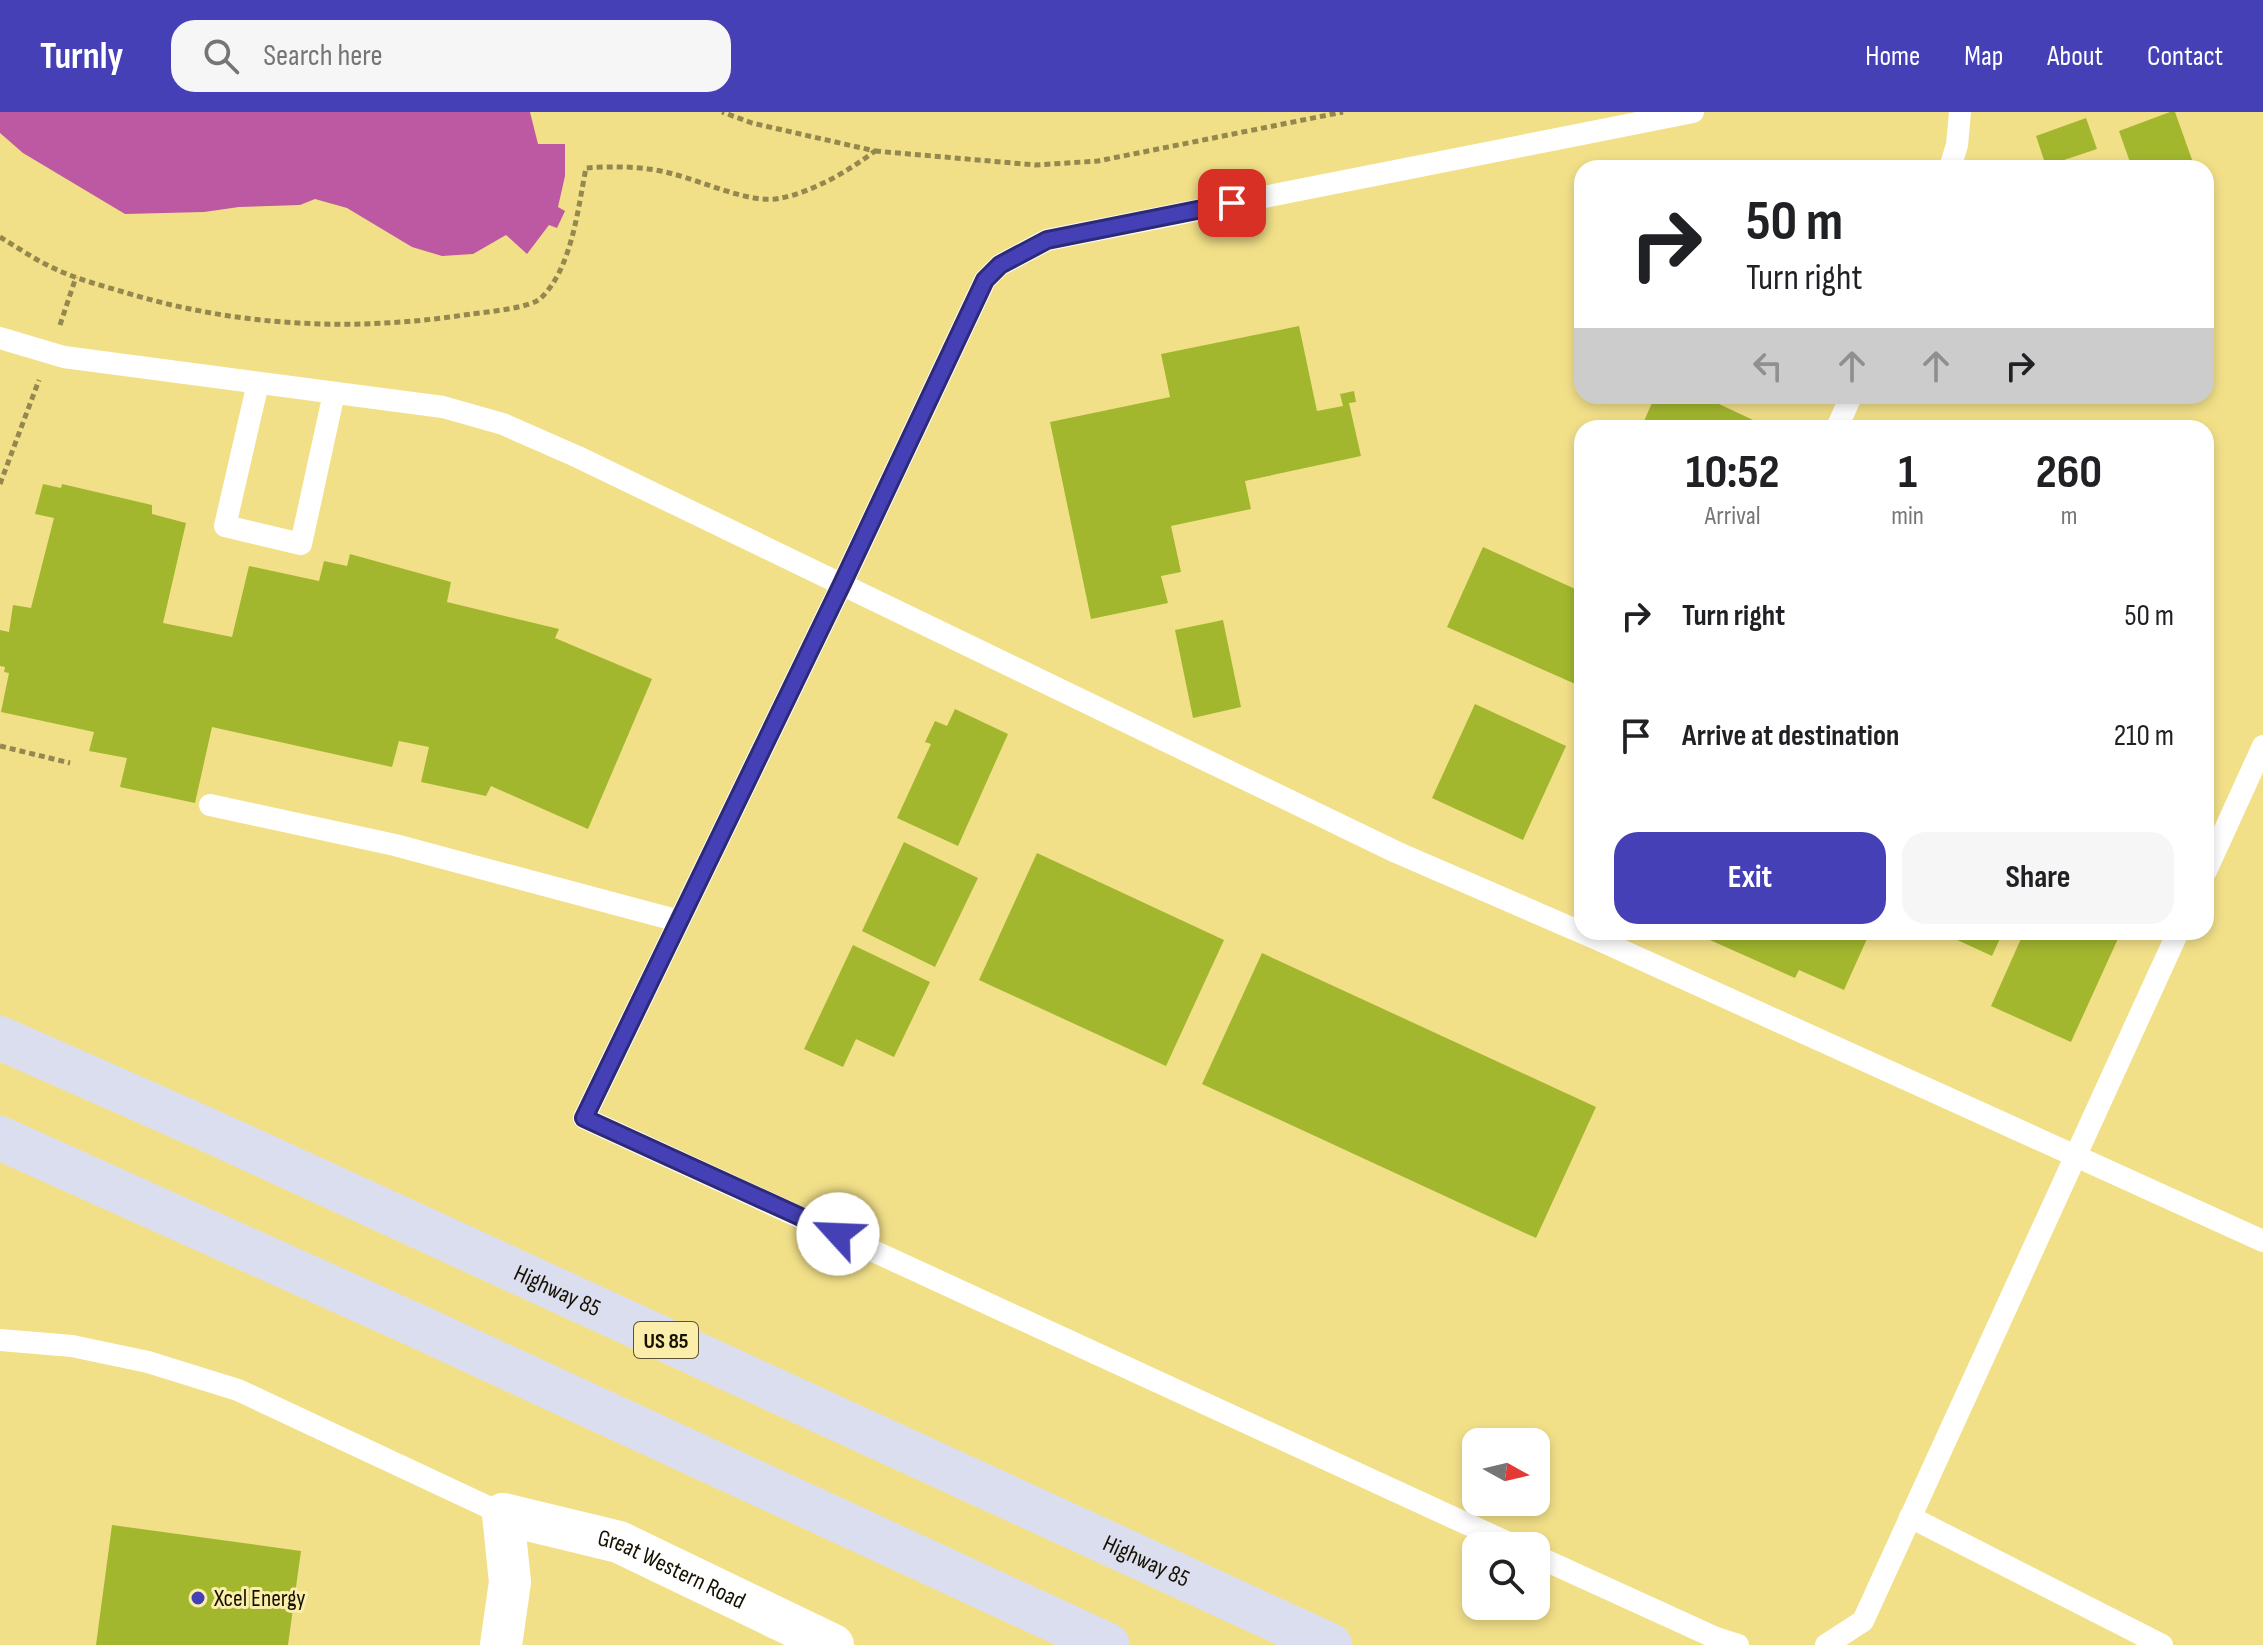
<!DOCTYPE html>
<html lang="en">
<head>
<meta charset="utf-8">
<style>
	:root { --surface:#fff; --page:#f6f6f6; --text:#202124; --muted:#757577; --accent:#4540b6 }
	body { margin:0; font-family:"Sofia Sans Condensed",sans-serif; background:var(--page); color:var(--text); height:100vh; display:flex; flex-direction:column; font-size:30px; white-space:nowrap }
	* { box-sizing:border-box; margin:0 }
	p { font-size:26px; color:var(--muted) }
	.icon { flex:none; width:44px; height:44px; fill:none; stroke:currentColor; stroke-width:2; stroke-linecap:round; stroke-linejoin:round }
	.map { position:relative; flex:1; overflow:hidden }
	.details { position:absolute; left:1574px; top:308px; width:640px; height:520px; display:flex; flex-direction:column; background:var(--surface); border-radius:24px; box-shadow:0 4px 12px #0003 }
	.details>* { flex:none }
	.top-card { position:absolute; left:1574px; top:48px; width:640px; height:244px; border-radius:24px; box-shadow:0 4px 12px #0003; background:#fff; color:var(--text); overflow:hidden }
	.needle { width:52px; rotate:98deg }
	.fabs { position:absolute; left:1462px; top:1316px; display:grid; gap:16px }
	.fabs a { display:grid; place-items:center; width:88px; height:88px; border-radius:16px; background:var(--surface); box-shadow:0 4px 12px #0003; font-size:40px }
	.pin { position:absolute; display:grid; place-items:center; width:68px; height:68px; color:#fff; margin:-34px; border-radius:16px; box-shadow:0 4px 12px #0006 }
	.me { position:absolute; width:88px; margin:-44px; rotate:295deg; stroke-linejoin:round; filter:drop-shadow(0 0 6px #0008) }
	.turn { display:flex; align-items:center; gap:28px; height:168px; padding:0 40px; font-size:36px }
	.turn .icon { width:104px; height:104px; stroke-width:2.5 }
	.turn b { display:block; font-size:56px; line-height:68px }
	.lanes { display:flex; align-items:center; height:76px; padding:0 40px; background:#0003; justify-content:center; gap:40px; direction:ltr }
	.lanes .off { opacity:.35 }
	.eta { display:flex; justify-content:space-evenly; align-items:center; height:136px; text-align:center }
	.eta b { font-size:48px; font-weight:700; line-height:56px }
	.action { display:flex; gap:16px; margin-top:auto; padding:16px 40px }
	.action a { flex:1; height:92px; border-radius:24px; background:var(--accent); color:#fff; font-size:32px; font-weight:700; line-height:92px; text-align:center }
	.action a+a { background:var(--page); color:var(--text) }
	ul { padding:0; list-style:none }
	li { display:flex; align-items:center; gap:24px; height:120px; padding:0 40px }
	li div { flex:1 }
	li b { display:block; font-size:30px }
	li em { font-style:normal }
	header { display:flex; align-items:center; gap:48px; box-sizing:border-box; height:112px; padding:0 40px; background:var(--accent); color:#fff }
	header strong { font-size:38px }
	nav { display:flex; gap:44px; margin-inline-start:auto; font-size:28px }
	.search { width:560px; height:72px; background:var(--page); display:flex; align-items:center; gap:20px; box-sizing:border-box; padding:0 28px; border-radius:24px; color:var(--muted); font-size:30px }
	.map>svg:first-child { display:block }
</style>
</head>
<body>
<header>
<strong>Turnly</strong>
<div class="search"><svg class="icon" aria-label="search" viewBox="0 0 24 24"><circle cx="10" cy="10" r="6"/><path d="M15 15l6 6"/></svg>Search here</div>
<nav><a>Home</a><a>Map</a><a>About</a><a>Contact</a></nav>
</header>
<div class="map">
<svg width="2263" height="1533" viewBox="0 0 2263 1533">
	<rect width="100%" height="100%" fill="#f2e089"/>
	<path fill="#bd58a3" d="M0 0H530L538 32H565V64L558 95 565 99 557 116 549 113 527 142 506 123 473 142 442 144 412 135 347 96 315 87 300 93 239 95 204 100 125 102 23 41 0 21Z"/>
	<g fill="#a2b72e">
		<path d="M2170 0H2175L2195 56H2132L2119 19Z"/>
		<path d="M2086 6 2097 37 2046 54 2036 24Z"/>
		<path d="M1299 214 1317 299 1343 294 1340 282 1354 279 1356 290 1349 291 1361 344 1245 369 1251 397 1171 414 1181 460 1161 464 1168 491 1091 507 1050 310 1170 285 1161 242Z"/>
		<path d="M1655 284H1702L1770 316H1641Z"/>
		<path d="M43 372 61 376 62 372 152 393V402L186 411 163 511 232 525 249 454 319 469 324 449 347 454 350 442 451 470 447 490 559 517 555 526 652 567 588 717 491 674 486 684 421 670 429 635 399 629 392 655 212 615 195 691 120 675 127 646 89 639 94 620 1 600 9 561 4 560 5 555 0 554V518L9 520 13 493 31 496 54 406 35 402Z"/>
		<path d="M1483 435 1582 480V575L1447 515Z"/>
		<path d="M1223 508 1241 595 1193 606 1175 518Z"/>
		<path d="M1475 592 1566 634 1523 728 1432 686Z"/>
		<path d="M955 597 1008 622 958 734 897 706 931 632 925 630 935 609 947 614Z"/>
		<path d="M904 730 978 766 935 855 862 819Z"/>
		<path d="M1037 741 1224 828 1166 954 979 868Z"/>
		<path d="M1692 820H1870L1844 878 1799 858 1795 866Z"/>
		<path d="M1940 820H2003L1992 844Z"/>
		<path d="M2024 820H2121L2071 930 1991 894Z"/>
		<path d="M853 833 930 870 894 945 856 927 843 955 804 937Z"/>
		<path d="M1262 841 1596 995 1536 1126 1202 972Z"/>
		<path d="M112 1413 301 1439 288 1533H96Z"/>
	</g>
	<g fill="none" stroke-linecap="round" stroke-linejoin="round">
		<g stroke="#94884f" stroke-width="5" stroke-dasharray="6 4" stroke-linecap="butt">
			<path d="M875 39 1035 53 1098 49 1343 0"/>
			<path d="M0 125C15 134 31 145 47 153 72 166 100 173 127 181 240 215 355 220 471 202 486 200 531 196 541 186 572 156 578 96 586 56 614 54 646 54 673 62 703 69 751 93 781 86 813 80 850 58 875 39L752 11 722 0"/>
			<path d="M60 213 76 165"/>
			<path d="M0 372 39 268"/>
			<path d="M0 634 70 651"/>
		</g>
		<g stroke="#fff" stroke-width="22">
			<path d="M1950 56 1957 33 1960 0"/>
			<path d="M0 226 64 245 443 295 503 312 578 345 1396 740 1599 828 2263 1129"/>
			<path d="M258 271 225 414 301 432 334 281"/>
			<path d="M1837 316 1851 284"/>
			<path d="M210 693 395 733 679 809"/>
			<path d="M2206 759 2263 634"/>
			<path d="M0 1228 72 1234 148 1250 238 1278 503 1402"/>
			<path d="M1910 1405 2162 1533"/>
			<path d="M1515 1434 584 1006 841 474 985 168 1000 153 1047 128 1693 0"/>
			<path d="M1536 1444 1716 1526 1738 1533"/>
			<path d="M1826 1533 1863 1509 2178 820"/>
		</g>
		<path stroke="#fff" stroke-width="42" id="s1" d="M501 1533 510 1470 503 1402 619 1430 833 1533"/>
		<g stroke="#dbdeef" stroke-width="44">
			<path id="s2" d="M0 926 206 1017 1330 1533"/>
			<path d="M0 1026 415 1213 1108 1533"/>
		</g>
	</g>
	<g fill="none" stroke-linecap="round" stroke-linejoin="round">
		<g stroke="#2d2a76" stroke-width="20">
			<path id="route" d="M838 1122 584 1006 841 474 985 168 1000 153 1047 128 1232 91"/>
		</g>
		<use href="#route" stroke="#4540b6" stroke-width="14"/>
	</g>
	<circle fill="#4540b6" stroke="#fbeeaa" stroke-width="3" cx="198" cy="1486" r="8"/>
	<g text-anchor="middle" stroke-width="6" stroke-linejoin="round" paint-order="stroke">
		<rect fill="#fbeeaa" stroke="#5b5333" stroke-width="2" x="634" y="1210" width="64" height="36" rx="6"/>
		<g font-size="22" font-weight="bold" fill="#161100">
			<text x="666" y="1236">US 85</text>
		</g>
		<g font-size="24" fill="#161100" stroke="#fbeeaa">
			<text dy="8" stroke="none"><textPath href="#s2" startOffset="612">Highway 85</textPath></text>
			<text dy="8" stroke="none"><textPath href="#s2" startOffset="1260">Highway 85</textPath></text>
			<text dy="8" stroke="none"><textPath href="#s1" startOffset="310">Great Western Road</textPath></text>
		</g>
		<g font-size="24" fill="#161100" stroke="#fbeeaa" text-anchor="start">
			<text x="214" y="1494">Xcel Energy</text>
		</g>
	</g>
</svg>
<div class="fabs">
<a><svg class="needle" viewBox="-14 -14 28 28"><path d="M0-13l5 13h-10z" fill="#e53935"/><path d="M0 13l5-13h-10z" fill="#757577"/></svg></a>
<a><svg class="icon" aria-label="search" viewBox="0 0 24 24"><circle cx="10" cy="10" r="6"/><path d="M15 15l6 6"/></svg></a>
</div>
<div class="pin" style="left:1232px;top:91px;background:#d93025"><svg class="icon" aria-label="arrive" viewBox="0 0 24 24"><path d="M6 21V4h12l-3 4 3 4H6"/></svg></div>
<svg class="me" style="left:838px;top:1122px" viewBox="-20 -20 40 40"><circle r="19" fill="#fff"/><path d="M0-13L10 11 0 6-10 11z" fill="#4540b6"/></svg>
<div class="top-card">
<div class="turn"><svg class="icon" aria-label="right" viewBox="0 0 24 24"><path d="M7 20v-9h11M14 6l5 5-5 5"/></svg><div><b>50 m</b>Turn right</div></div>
<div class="lanes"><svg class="icon off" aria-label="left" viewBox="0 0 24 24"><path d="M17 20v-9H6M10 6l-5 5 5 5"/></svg><svg class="icon off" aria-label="ahead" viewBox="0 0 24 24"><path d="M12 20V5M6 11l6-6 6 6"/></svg><svg class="icon off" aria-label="ahead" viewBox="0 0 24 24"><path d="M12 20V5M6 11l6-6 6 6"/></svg><svg class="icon" aria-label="right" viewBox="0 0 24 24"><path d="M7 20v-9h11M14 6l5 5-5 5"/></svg></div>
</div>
<section class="details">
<div class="eta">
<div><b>10:52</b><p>Arrival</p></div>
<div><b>1</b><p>min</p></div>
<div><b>260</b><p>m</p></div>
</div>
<ul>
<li><svg class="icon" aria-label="right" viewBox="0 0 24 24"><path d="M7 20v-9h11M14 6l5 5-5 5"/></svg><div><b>Turn right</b></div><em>50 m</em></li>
<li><svg class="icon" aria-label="arrive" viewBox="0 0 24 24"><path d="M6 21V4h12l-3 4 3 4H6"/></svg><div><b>Arrive at destination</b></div><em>210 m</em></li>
</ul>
<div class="action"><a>Exit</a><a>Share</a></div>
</section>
</div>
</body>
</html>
